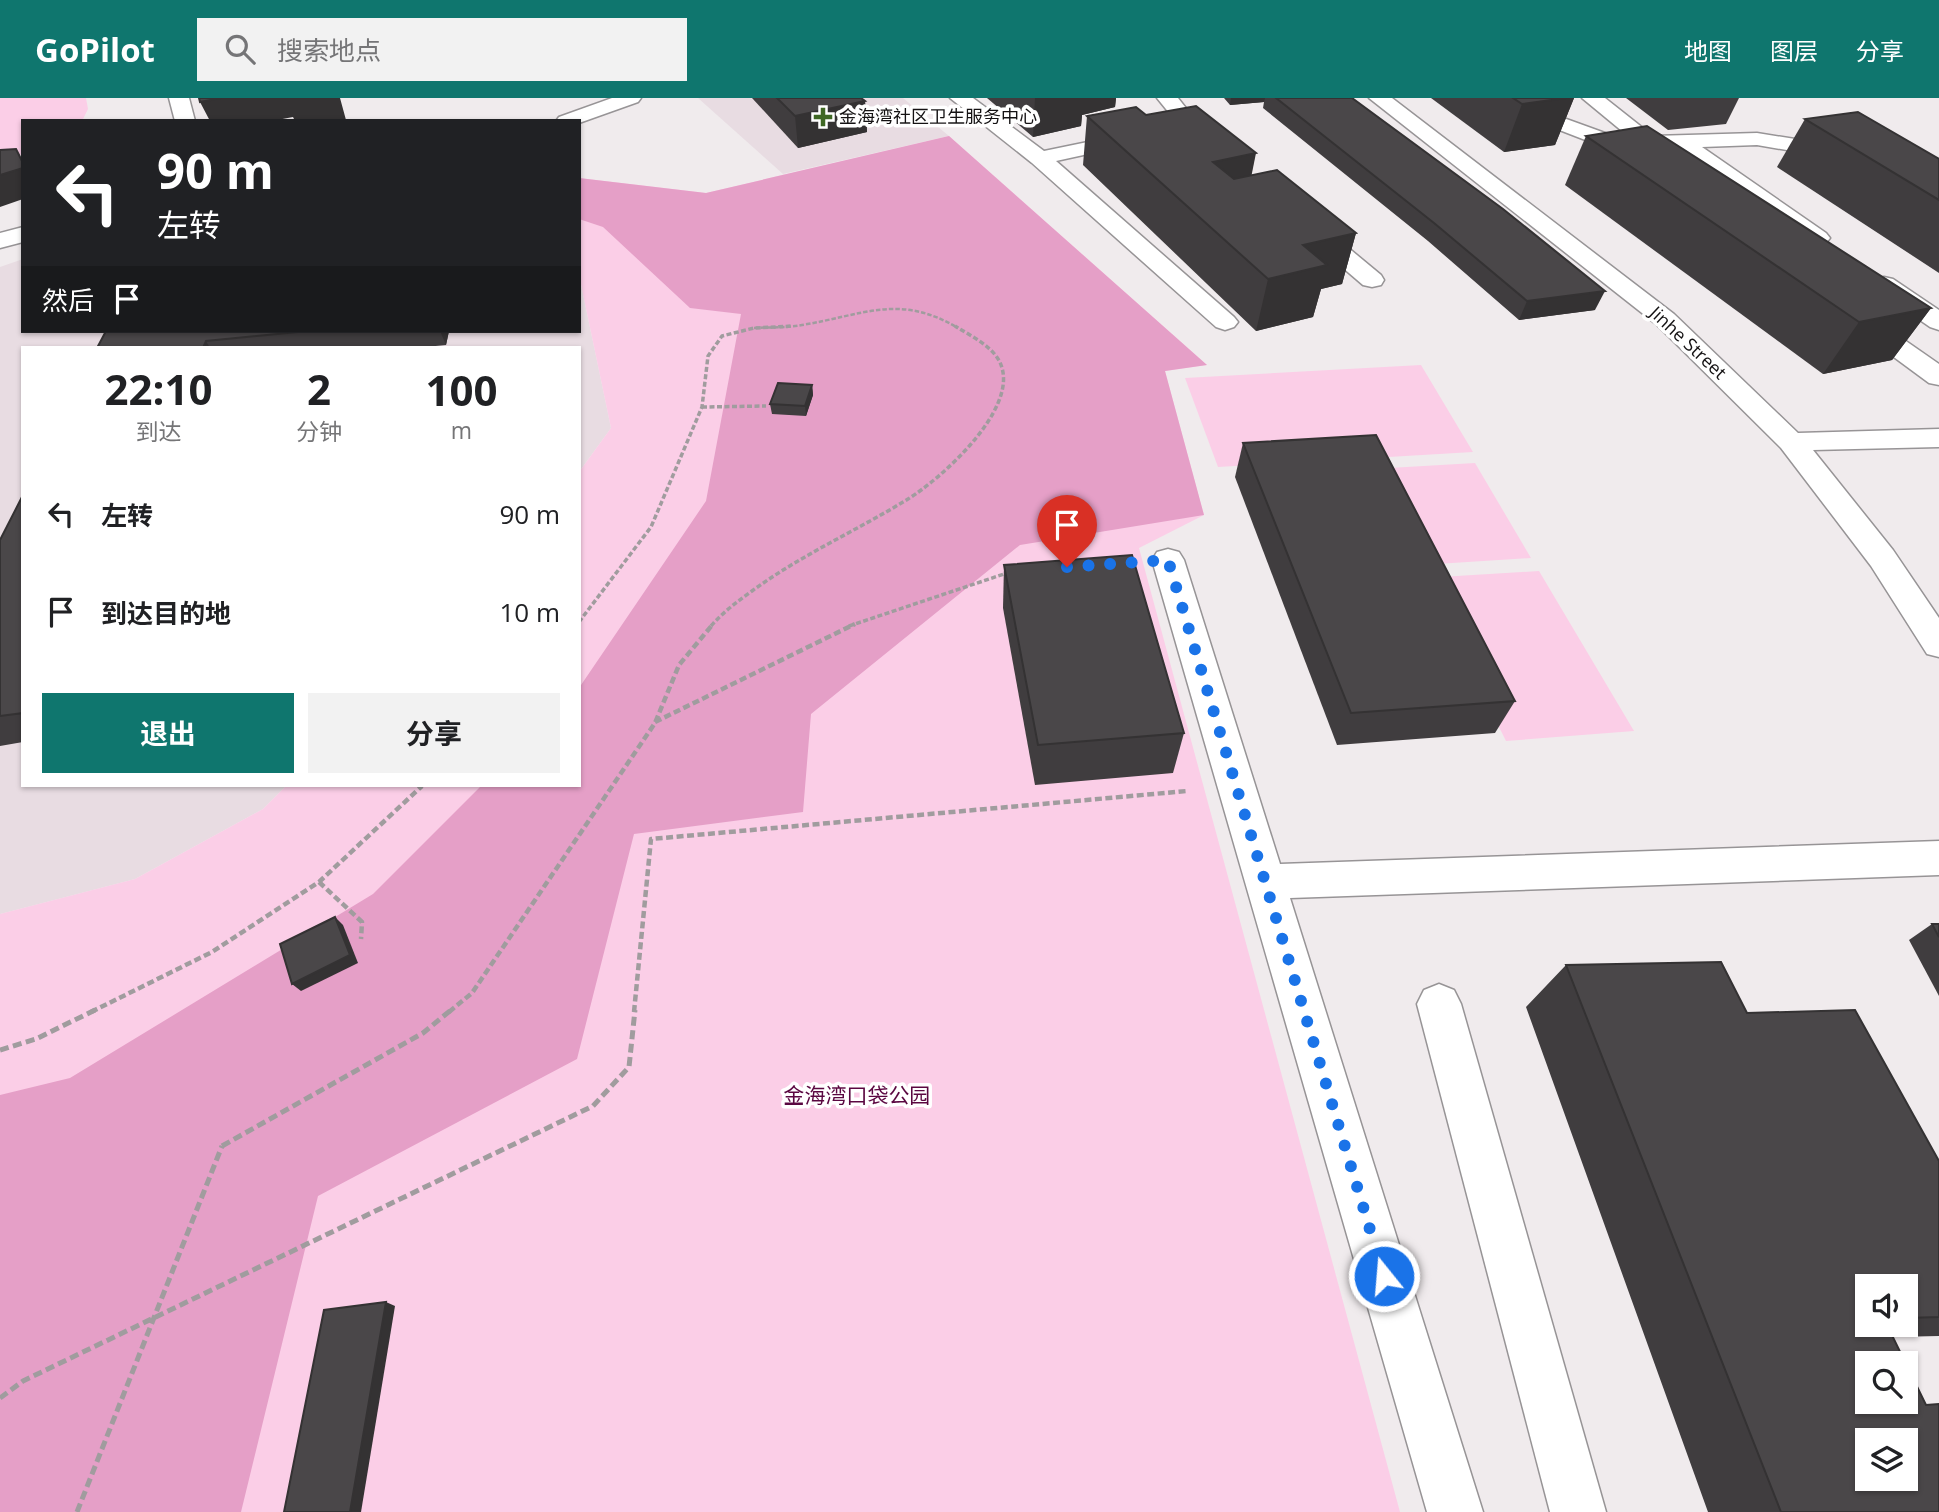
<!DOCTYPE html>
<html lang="zh">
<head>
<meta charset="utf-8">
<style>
	:root { --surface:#fff; --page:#f2f2f2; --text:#202124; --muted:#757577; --accent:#0f766e }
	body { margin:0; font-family:"Open Sans","Noto Sans SC",sans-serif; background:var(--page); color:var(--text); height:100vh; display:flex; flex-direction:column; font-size:26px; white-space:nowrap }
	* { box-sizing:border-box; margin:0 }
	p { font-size:23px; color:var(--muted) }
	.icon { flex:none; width:38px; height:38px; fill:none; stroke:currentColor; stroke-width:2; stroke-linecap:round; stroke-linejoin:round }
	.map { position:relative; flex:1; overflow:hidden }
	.drawer { position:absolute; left:21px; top:248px; width:560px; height:441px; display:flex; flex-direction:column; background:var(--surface); border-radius:0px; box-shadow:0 2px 5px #0004 }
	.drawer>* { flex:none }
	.top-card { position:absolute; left:21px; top:21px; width:560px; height:214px; border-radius:0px; box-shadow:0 2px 5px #0004; background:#202124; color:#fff; overflow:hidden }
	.fabs { position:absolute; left:1855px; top:1176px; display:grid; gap:14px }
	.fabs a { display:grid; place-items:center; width:63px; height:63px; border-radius:0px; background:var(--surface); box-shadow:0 2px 5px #0004; font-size:35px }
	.pin { position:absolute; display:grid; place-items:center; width:60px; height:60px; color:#fff; margin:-72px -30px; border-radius:50% 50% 50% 0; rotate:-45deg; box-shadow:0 0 7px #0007 }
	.pin .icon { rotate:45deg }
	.me { position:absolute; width:77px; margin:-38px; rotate:343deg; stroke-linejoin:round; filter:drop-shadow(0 0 5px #0008) }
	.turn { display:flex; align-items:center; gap:24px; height:147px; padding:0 21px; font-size:32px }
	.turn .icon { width:91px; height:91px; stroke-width:2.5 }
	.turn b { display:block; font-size:49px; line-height:60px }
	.then { display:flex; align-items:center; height:66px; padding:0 21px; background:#0003; gap:14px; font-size:26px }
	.eta { display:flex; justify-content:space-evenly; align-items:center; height:119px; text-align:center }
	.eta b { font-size:42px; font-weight:700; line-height:49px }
	.button { display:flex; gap:14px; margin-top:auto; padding:14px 21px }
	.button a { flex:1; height:80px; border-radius:0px; background:var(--accent); color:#fff; font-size:28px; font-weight:700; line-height:80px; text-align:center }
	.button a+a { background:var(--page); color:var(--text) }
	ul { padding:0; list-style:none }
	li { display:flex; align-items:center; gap:21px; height:98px; padding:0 21px }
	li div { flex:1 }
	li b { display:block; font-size:26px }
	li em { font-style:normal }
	header { display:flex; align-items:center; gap:42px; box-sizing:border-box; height:98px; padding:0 35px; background:var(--accent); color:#fff }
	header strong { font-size:33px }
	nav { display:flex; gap:38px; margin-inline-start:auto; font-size:24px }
	.search { width:490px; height:63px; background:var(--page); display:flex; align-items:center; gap:18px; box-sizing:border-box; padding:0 24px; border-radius:0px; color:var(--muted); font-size:26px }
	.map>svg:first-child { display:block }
</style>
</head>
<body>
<header>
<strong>GoPilot</strong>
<div class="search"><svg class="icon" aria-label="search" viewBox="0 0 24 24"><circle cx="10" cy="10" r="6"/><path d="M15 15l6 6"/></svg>搜索地点</div>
<nav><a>地图</a><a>图层</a><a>分享</a></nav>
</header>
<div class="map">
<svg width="1939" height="1414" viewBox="0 0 1939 1414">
	<rect width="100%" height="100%" fill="#f0ebed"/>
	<g fill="#e8dce2">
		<path d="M698 0H903L949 38 783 76Z"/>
		<path d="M23 161V233H579V177L611 330 579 374V250H23V688H286L263 711 135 781 0 816V169Z"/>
	</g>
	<g fill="#fbcee7">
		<path d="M0 0H86L88 11 82 23H23V56L0 63Z"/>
		<path d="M949 38 1207 267 1165 273 1204 417 1139 450 1400 1414H0V816L135 781 263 711 286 688H579V374L611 330 579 177V80L706 95Z"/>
		<path d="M1421 267 1473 354 1218 369 1185 280Z"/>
		<path d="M1475 365 1531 460 1421 467 1372 371Z"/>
		<path d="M1539 473 1634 633 1506 643 1424 480Z"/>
	</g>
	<path fill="#e59fc7" d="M949 38 1207 267 1165 273 1204 417 1020 447 811 616 803 714 634 736 577 961 318 1098 241 1414H0V997L70 980 373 796 481 688H579V590L706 403 741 216 690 210 603 129 579 121V80L706 95Z"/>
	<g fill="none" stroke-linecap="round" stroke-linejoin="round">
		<g stroke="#979496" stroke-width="3">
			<g id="minor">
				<path d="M169 0H189L195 23H175Z"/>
				<path d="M612 0H641L638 4 579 25V23H556L559 19Z"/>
				<path d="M950 0H973L1044 53 1136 34 1143 36 1147 40 1143 44 1056 63 1234 219 1238 224 1234 229 1225 232 1216 229 1032 65Z"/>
				<path d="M1157 0H1178L1197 24 1225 49 1222 54H1206L1183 32Z"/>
				<path d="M1369 0H1392L1674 216 1798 335 1939 331V349L1813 352 1893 452 1939 520V559L1927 556 1871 468 1781 350 1656 226Z"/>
				<path d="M1512 0H1535L1558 18 1616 39 1628 38 1582 0H1605L1653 38 1757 35 1939 64V78L1757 47 1702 49 1826 135 1830 140 1826 145H1810L1675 50H1606L1544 26Z"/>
				<path d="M1308 121 1316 123 1381 177 1384 182 1381 187 1372 189 1363 187 1300 133 1296 128 1300 123Z"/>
				<path d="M23 129V144L0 150V135Z"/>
				<path d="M1884 179 1893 181 1939 212V232L1930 229 1875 191 1872 186 1875 181Z"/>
				<path d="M1858 213 1867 216 1939 266V287L1929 285 1849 226 1845 221 1849 216Z"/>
				<path d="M1168 451 1179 454 1184 462 1280 766 1939 743V777L1290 800 1483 1414H1427L1152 462 1157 454Z"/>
				<path d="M1439 886 1454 892 1461 906 1606 1414H1550L1417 906 1424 892Z"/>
			</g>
		</g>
		<path stroke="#a09c9e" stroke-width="2.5" stroke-dasharray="4.5 2" stroke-linecap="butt" d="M754 230C770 229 787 230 802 227 864 217 899 195 958 230"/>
		<g stroke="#a09c9e" stroke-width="3.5" stroke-dasharray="5 2.5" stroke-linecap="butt">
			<path d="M702 309 766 308"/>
			<path d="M579 524 651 429 702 309 708 258 722 238 754 230 793 228"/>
			<path d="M711 528C723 514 737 504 752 493 801 457 856 433 908 401 942 380 1015 314 1002 270 997 250 971 238 955 228"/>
			<path d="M849 528 1007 475"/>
		</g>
		<g stroke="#a09c9e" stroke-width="4.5" stroke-dasharray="7 3.5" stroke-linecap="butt">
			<path d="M655 624 855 526"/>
			<path d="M319 784 362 824 361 841"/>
			<path d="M91 914 212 854 319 784 422 688"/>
			<path d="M449 914 472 895 655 625 679 567 713 526"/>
			<path d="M634 914 651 741 1187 693"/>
		</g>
		<g stroke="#a09c9e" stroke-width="5" stroke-dasharray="9 4.5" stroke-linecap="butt">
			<path d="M0 952 36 941 95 912"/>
			<path d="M222 1048 423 935 451 912"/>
			<path d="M0 1300 23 1283 593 1008 629 969 635 912"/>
		</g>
		<use href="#minor" fill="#fff" fill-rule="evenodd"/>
		<path stroke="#a09c9e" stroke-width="5" stroke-dasharray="9 4.5" stroke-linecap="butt" d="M77 1414 222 1048"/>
	</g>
	<g fill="#403d3f" fill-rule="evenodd">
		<path d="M752 0H861L865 3 867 34 798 50Z"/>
		<path d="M987 0H1116L1115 9 1082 17 1081 28 1033 39Z"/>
		<path d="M1224 0H1352L1595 212 1519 222 1428 143 1263 10 1264 4 1230 7Z"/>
		<path d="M1431 0H1574L1555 47 1504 54Z"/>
		<path d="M1626 0H1739L1726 26 1668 32Z"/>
		<path d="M1146 17 1251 78 1356 135 1342 186 1321 191 1313 219 1256 233 1083 67 1087 18Z"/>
		<path d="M1805 21 1939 61V175L1777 69Z"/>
		<path d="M1586 38 1931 210 1892 262 1823 276 1565 87Z"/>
		<path d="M106 233H449L446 247 415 250H97Z"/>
		<path d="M812 287 813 297 806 318 772 316 770 306Z"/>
		<path d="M1243 345 1515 603 1495 635 1337 647 1235 379Z"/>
		<path d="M23 397V644L0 648V442Z"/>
		<path d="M1004 467 1184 635 1173 675 1035 687 1003 510Z"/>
		<path d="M1932 826H1939V898L1909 842Z"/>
		<path d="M1566 867 1747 915 1939 1063V1238L1893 1239 1939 1414H1708L1526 909ZM1906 1188V1227H1867Z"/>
	</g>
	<g fill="#343233">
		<path d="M221 0H340L346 22 295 23 293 19 272 23H210L200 4Z"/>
		<path d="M1035 0H1116L1115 9 1082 17 1081 28 1033 39Z"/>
		<path d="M1231 0H1265L1264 4 1230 7Z"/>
		<path d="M1566 0H1574L1555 47 1504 54 1522 6Z"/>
		<path d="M865 3 867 34 798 50 795 18Z"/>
		<path d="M1256 55 1246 105 1213 64Z"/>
		<path d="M23 70V101L0 109V77Z"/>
		<path d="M1356 135 1342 186 1321 191 1313 219 1256 233 1268 181 1303 147Z"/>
		<path d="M1605 193 1595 212 1519 222 1527 203Z"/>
		<path d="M1931 210 1892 262 1823 276 1859 224Z"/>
		<path d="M440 233H449L446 247Z"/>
		<path d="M206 243 210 250H203Z"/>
		<path d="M812 287 813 297 806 318 805 308Z"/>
		<path d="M335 819 343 827 358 865 301 893 292 886Z"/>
		<path d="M386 1204 395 1208 361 1414H350Z"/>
	</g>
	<g fill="#4a4749" stroke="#343233" stroke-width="2" fill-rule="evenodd">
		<path d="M199 0H221L200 4Z"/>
		<path d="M777 0H861L865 3 795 18Z"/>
		<path d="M1276 0H1352L1503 111 1605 193 1527 203 1434 125Z"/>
		<path d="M1513 0H1566L1522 6Z"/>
		<path d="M1196 8 1256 55 1213 64 1234 81 1277 72 1356 135 1303 147 1327 167 1268 181 1087 18 1136 9 1146 17Z"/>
		<path d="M1858 14 1939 61V102L1805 21Z"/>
		<path d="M1647 28 1931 210 1859 224 1586 38Z"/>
		<path d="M16 51 23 65V70L0 77V52Z"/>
		<path d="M106 233H308L206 243 203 250H97Z"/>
		<path d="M778 285 812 287 805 308 770 306Z"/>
		<path d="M1376 337 1515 603 1351 615 1243 345Z"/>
		<path d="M23 397V615L0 618V442Z"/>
		<path d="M1132 457 1184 635 1038 647 1004 467Z"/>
		<path d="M335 819 350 857 292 886 280 846Z"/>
		<path d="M1932 826H1939V839Z"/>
		<path d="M1721 864 1747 915 1855 912 1939 1063V1219L1906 1220V1188H1867V1227H1887L1926 1307 1939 1306V1414H1781L1566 867ZM1867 1265H1906V1304H1867ZM1867 1342H1906V1381H1867Z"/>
		<path d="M386 1204 350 1414H284L324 1212Z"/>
	</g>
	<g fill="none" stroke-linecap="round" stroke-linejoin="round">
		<path stroke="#1a73e8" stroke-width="12" stroke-dasharray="0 21.6" d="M1067 469 1168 462 1384 1178"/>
	</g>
	<path fill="#3f6824" stroke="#fff" stroke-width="2.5" d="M819.5 8.5h7v7h7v7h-7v7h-7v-7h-7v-7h7z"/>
	<g text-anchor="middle" stroke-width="7" stroke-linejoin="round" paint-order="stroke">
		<g font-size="18" fill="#141213" stroke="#fff" text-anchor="start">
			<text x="839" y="25">金海湾社区卫生服务中心</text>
		</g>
		<g font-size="18" fill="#141213" stroke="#fff">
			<text transform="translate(1688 245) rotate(43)" y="6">Jinhe Street</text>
		</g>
		<g font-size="21" fill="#5a0741" stroke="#fff">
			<text x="857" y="1005">金海湾口袋公园</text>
		</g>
	</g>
</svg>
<div class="fabs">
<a><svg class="icon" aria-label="sound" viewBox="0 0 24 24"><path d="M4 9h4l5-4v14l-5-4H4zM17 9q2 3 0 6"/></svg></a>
<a><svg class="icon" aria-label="search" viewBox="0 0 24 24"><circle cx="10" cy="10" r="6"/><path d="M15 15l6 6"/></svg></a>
<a><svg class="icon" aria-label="layers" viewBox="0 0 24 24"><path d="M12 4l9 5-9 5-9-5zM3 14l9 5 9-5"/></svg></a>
</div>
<div class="pin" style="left:1067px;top:469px;background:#d93025"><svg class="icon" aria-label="arrive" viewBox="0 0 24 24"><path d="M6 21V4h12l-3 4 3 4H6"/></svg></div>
<svg class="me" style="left:1384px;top:1178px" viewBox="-20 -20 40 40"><circle r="17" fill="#1a73e8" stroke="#fff" stroke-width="3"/><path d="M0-11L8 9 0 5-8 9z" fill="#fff"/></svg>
<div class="top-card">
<div class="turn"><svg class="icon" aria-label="left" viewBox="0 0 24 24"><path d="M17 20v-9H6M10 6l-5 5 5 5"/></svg><div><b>90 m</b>左转</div></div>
<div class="then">然后<svg class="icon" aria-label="arrive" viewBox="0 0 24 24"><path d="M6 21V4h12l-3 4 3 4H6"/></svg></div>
</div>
<section class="drawer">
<div class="eta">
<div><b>22:10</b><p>到达</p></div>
<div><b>2</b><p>分钟</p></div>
<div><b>100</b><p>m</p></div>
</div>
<ul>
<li><svg class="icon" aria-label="left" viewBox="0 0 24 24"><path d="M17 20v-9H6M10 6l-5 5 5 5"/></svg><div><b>左转</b></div><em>90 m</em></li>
<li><svg class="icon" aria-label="arrive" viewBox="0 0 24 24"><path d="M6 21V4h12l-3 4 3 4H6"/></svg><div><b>到达目的地</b></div><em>10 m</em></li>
</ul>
<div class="button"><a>退出</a><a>分享</a></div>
</section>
</div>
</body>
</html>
